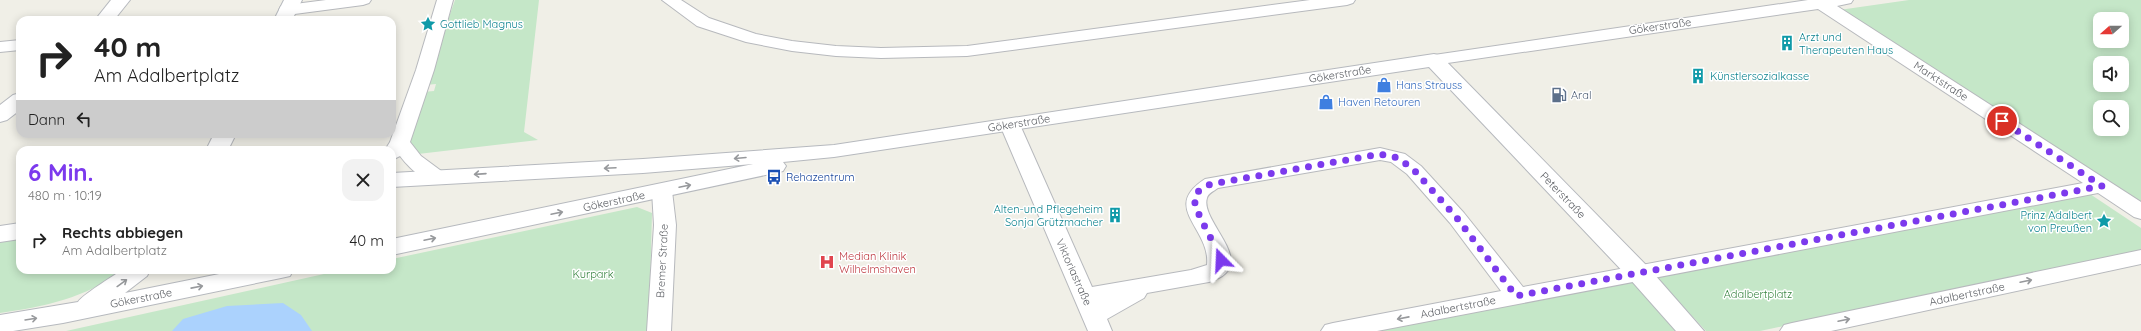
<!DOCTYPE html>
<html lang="de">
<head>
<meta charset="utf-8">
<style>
	:root { --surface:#fff; --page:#f2f2f2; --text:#222; --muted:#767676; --accent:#7c3aed }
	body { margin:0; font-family:Quicksand,sans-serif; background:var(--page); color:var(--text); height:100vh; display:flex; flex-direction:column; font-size:15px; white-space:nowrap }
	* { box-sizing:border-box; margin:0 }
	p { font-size:13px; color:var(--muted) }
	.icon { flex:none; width:22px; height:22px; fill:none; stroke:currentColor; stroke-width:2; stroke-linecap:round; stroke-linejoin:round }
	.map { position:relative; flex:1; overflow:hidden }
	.side { position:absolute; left:16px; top:146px; width:380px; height:128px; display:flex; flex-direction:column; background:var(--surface); border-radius:12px; box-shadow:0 2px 10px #0003 }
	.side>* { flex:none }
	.banner { position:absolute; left:16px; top:16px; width:380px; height:122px; border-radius:12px; box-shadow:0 2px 10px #0003; background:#fff; color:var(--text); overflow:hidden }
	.needle { width:26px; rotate:249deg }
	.buttons { position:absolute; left:2093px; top:12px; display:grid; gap:8px }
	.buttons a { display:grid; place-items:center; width:36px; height:36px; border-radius:8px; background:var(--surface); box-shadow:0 2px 10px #0003; font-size:20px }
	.pin { position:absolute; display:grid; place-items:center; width:34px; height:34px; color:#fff; margin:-17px; border:2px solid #fff; border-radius:50%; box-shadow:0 1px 4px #0007 }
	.me { position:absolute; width:44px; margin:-22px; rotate:339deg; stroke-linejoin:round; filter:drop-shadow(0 0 3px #0008) }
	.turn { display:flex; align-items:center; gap:14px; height:84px; padding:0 12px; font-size:18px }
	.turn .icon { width:52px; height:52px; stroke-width:2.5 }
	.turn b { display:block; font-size:28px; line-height:34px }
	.then { display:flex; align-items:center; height:38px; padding:0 12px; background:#0003; gap:8px; font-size:15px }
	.round { display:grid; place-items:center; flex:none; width:42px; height:42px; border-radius:12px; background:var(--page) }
	.headline { display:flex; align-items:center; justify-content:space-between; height:68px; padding:0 12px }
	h1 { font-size:24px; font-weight:800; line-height:30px; color:var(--accent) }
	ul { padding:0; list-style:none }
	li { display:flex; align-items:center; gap:12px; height:52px; padding:0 12px }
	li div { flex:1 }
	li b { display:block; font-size:15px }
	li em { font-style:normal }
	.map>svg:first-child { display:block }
</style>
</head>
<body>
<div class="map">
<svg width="2141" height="331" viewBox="0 0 2141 331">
	<rect width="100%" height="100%" fill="#f0efe7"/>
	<g fill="#c5e7c8" fill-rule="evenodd">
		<path d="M455 0H539L524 132 538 140 401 156 423 92 434 91 436 84 425 85Z"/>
		<path d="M1909 0H2141V204L1839 10ZM2100 19H2122V41H2100ZM2100 63H2122V85H2100ZM2100 107H2122V129H2100Z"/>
		<path d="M2090 194 2141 228V250L1760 331H1706L1655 276Z"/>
		<path d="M637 207 652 213 649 331H66L342 270H392V259Z"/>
		<path d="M20 239V270H121C88 298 42 307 0 313V242Z"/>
		<path d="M1634 279 1681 331H1361Z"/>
	</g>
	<path fill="#abd2fd" d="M283 303 301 315 312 331H172L183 319 227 306Z"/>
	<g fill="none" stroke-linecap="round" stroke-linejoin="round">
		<g stroke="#b7b9bd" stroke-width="2">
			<g id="street">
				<path d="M326 0H371L369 3 363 5 287 15 281 14 279 10 281 6 287 5Z"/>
				<path d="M437 0H453L434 70 410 142 421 156 444 173 447 177 444 181C427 186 410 169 400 156L392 160V150H385L390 142 416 70Z"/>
				<path d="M662 0H681L709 18 756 34 792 41 836 46 881 48 967 46 1310 0H1355L1353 3 1347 5 967 56 881 58 836 56 792 51 746 42 697 26Z"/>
				<path d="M1808 0H1853L1851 3 1837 6 2141 202V219L2134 217 2098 193 1377 331H1321L1325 325 1333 323 1501 291 1450 223 1407 174 1391 162 1380 160 1218 188C1214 191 1208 193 1207 198 1199 222 1263 266 1209 282L1147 293 1144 298 1107 319 1112 331H1088L1000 125 1003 121 1010 119 1017 121 1020 125 1092 287 1191 270 1207 265C1211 228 1160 208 1205 179L1380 148 1405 154 1421 166 1464 213 1523 287 2083 183 1818 9 1434 65 1428 64 1425 60 1428 56 1434 55Z"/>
				<path d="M20 40V50L0 52V42Z"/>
				<path d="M662 185 669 187 672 191 676 225 671 331H647L654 225 652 191 655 187Z"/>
				<path d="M2141 250V264L1831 331H1780L1784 325 1792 323Z"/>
			</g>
		</g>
		<g stroke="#b6b9be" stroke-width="2">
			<g id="secondary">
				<path d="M111 0H130L114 20H95Z"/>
				<path d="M284 0H302L292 20H274Z"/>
				<path d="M1434 54 1441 56 1647 266 1704 331H1676L1629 278 1429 67 834 157 783 162 786 166 783 171 775 173 392 255V239L753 164 643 173 392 187V173L643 159 834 145Z"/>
				<path d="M20 93V110L7 120 0 122V105L13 95Z"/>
				<path d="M214 134H236L228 150H206Z"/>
				<path d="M20 223V239L0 242V226Z"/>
				<path d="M122 270H150L147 276 125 293 239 270H293L290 276 281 278 63 323 13 331H0V315L78 302C82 295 112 277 122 270Z"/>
			</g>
		</g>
		<use href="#street" fill="#fff" fill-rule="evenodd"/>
		<use href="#secondary" fill="#fff" fill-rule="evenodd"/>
	</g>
	<defs><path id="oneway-shaft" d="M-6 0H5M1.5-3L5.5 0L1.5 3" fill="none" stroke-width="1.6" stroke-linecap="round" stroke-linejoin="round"/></defs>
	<g stroke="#97999c">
		<use href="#oneway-shaft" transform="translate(740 158) rotate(175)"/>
		<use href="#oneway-shaft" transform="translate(610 168) rotate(177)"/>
		<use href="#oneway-shaft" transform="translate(480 174) rotate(176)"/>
		<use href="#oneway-shaft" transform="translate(685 186) rotate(-12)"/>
		<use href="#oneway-shaft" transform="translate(557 213) rotate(-12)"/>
		<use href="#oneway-shaft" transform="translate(430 239) rotate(-12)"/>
		<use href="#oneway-shaft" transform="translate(2026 281) rotate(-12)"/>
		<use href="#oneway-shaft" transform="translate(122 283) rotate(-36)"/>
		<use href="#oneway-shaft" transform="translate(197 287) rotate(-11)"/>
		<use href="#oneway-shaft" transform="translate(1403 318) rotate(169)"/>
		<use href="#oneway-shaft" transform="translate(31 319) rotate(-9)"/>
		<use href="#oneway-shaft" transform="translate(1844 320) rotate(-12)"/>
	</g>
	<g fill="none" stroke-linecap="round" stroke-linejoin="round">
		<path stroke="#7c3aed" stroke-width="7" stroke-dasharray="0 12.6" d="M1221 260C1217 246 1191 207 1195 197 1198 189 1205 186 1212 184L1380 154 1398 158 1414 170 1457 218 1516 296 2102 186 2002 121"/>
	</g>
	<defs>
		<g id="sight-bare" transform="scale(1.2)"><path d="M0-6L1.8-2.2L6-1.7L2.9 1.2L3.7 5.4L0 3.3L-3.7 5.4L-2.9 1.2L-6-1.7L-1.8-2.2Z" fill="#0f9aa8" stroke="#fff" stroke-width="2.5" paint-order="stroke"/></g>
		<g id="building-bare" transform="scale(1.2)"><path d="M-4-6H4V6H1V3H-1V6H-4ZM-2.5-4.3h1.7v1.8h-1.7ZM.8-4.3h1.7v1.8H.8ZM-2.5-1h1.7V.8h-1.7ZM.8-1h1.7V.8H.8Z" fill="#0f9aa8" stroke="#fff" stroke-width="2.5" paint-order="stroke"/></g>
		<g id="shop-bare" transform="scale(1.2)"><path d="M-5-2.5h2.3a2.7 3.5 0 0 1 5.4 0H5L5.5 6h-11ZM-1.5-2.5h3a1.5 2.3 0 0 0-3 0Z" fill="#3f7fe0" stroke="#fff" stroke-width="2.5" paint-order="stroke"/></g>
		<g id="fuel-bare" transform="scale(1.2)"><path d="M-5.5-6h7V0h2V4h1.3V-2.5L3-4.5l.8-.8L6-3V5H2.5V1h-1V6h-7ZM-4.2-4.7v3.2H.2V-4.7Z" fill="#5c6f8a" stroke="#fff" stroke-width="2.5" paint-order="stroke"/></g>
		<g id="bus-bare" transform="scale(1.2)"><path d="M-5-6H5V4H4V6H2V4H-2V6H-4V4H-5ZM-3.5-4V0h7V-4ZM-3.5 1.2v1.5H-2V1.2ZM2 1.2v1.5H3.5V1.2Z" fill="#1a4fb4" stroke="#fff" stroke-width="2.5" paint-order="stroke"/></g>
		<g id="hospital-bare" transform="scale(1.2)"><path d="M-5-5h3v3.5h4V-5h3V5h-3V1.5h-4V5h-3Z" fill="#e0444e" stroke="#fff" stroke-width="2.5" paint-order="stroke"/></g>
	</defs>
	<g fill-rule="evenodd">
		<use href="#sight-bare" x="428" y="24"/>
		<use href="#building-bare" x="1787" y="43"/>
		<use href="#building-bare" x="1698" y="76"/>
		<use href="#shop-bare" x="1384" y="85"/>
		<use href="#fuel-bare" x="1559" y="95"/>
		<use href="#shop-bare" x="1326" y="102"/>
		<use href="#bus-bare" x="774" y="177"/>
		<use href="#building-bare" x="1115" y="215"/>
		<use href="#sight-bare" x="2104" y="221"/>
		<use href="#hospital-bare" x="827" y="262"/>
	</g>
	<g text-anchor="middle" stroke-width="3" stroke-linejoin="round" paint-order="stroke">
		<g font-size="11" fill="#0d838f" stroke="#fff" text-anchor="start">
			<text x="440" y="28">Gottlieb Magnus</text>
			<text x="1799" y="41">Arzt und<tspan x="1799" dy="13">Therapeuten Haus</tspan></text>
			<text x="1710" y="80">Künstlersozialkasse</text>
			<text x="1103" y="213" text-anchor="end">Alten-und Pflegeheim<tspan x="1103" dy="13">Sonja Grützmacher</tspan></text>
			<text x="2092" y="219" text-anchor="end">Prinz Adalbert<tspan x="2092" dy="13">von Preußen</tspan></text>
		</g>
		<g font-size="11" fill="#5f6267" stroke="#fff">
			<text transform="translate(1660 26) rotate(-8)" y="4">Gökerstraße</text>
			<text transform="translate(1340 74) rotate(-9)" y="4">Gökerstraße</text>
			<text transform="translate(1941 81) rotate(33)" y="4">Marktstraße</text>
			<text transform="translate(1019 123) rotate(-9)" y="4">Gökerstraße</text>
			<text transform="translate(1563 195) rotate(46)" y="4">Peterstraße</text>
			<text transform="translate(614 201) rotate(-12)" y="4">Gökerstraße</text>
			<text transform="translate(662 261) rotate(-87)" y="4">Bremer Straße</text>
			<text transform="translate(1074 272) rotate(66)" y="4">Viktoriastraße</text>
			<text transform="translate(1967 294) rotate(-12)" y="4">Adalbertstraße</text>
			<text transform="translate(141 298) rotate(-11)" y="4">Gökerstraße</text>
			<text transform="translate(1458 307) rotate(-11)" y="4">Adalbertstraße</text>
		</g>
		<g font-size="11" fill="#366cbe" stroke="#fff" text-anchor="start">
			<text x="1396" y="89">Hans Strauss</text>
			<text x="1338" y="106">Haven Retouren</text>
		</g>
		<g font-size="11" fill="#4e5e75" stroke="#fff" text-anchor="start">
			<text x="1571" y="99">Aral</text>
		</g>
		<g font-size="11" fill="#164399" stroke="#fff" text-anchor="start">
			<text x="786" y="181">Rehazentrum</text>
		</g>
		<g font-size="11" fill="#be3a42" stroke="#fff" text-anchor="start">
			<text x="839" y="260">Median Klinik<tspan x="839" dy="13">Wilhelmshaven</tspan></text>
		</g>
		<g font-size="11" fill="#388541" stroke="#fff">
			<text x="593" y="278">Kurpark</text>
			<text x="1758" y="298">Adalbertplatz</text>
		</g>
	</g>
</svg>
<div class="buttons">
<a><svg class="needle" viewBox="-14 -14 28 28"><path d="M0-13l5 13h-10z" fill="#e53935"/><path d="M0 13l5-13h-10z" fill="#767676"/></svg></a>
<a><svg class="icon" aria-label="sound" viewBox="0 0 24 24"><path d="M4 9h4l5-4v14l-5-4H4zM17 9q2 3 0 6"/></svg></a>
<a><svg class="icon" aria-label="search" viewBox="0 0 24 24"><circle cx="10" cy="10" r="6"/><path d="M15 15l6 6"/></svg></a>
</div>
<div class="pin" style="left:2002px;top:121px;background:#d93025"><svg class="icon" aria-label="arrive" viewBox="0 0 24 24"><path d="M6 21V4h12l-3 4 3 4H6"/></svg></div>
<svg class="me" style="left:1221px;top:260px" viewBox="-20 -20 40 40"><path d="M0-17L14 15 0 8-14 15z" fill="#7c3aed" stroke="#fff" stroke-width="4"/></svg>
<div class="banner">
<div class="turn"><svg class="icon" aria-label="right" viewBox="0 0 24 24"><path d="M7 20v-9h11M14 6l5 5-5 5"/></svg><div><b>40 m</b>Am Adalbertplatz</div></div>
<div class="then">Dann<svg class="icon" aria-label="left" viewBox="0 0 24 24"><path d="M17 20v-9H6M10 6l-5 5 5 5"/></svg></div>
</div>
<section class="side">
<div class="headline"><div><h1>6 Min.</h1><p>480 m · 10:19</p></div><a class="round"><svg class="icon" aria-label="close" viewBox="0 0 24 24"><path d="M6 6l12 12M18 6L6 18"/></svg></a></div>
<ul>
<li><svg class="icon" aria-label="right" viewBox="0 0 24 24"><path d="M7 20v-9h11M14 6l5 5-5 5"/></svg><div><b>Rechts abbiegen</b><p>Am Adalbertplatz</p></div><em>40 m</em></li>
</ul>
</section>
</div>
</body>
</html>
